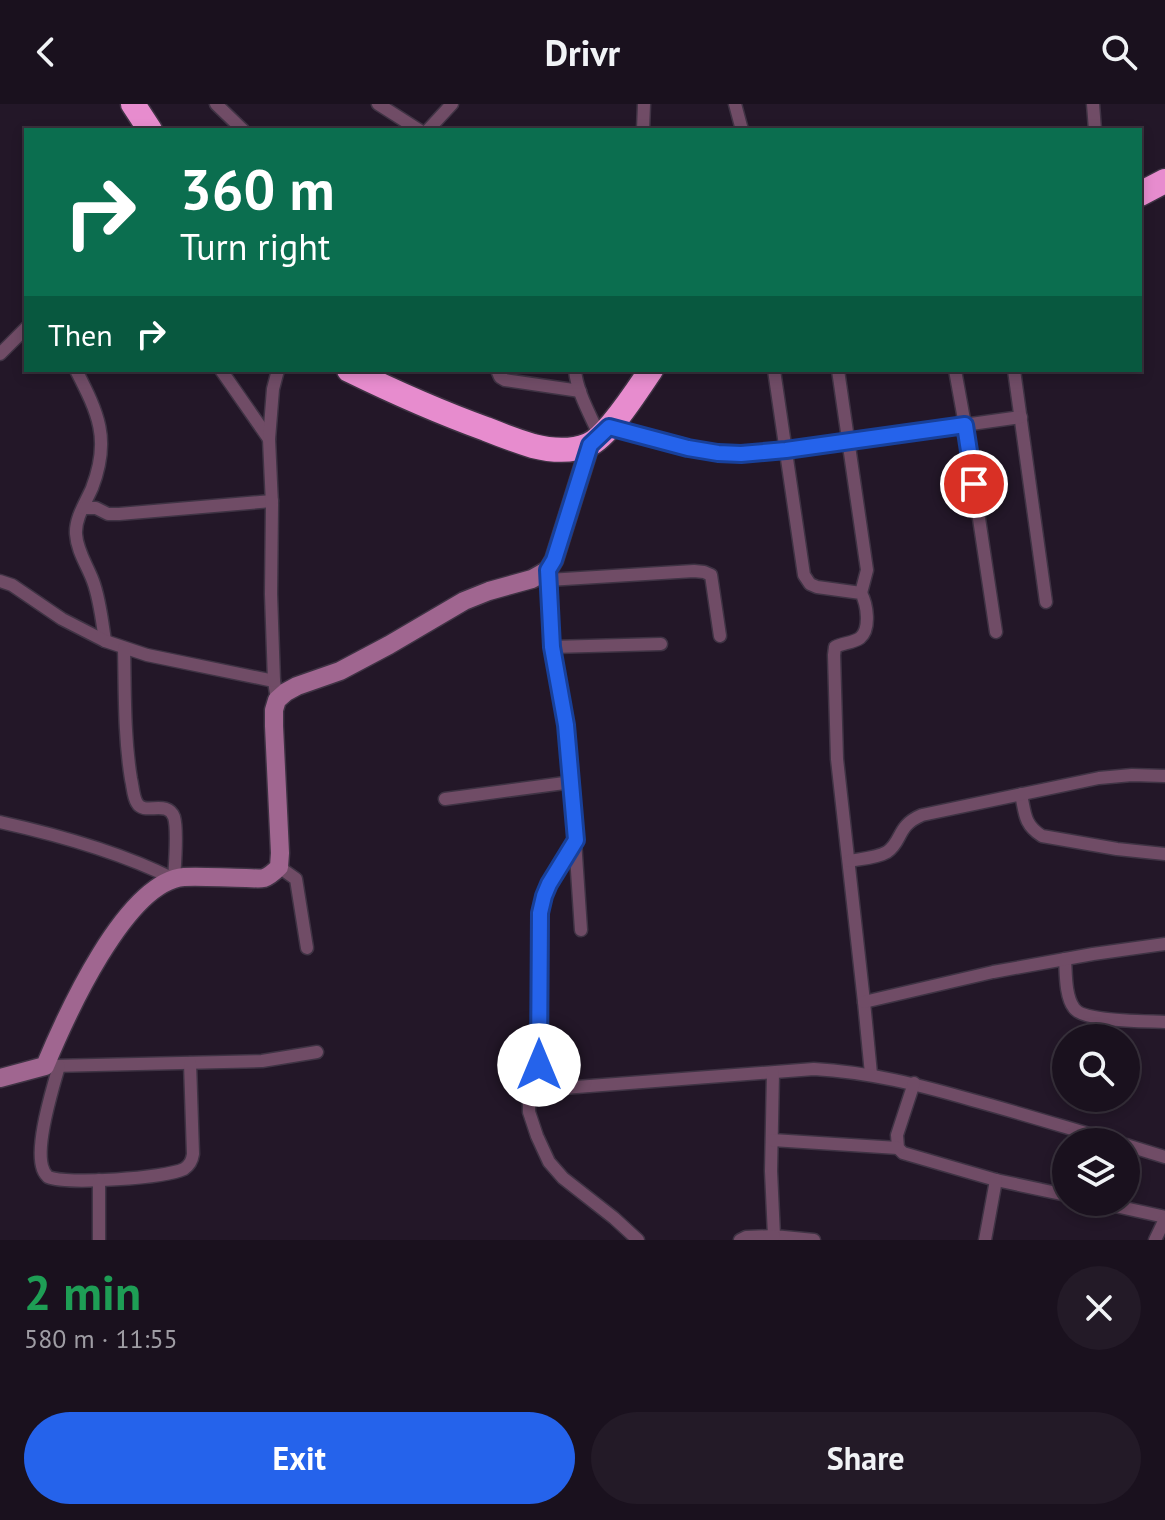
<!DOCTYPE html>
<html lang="en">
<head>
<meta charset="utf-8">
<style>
	:root { --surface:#1a111e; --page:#231a27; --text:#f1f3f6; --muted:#9f9da4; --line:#38313c; --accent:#2563eb }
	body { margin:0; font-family:"PT Sans",sans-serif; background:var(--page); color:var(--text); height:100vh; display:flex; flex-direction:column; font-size:30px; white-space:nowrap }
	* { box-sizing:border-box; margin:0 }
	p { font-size:26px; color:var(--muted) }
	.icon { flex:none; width:44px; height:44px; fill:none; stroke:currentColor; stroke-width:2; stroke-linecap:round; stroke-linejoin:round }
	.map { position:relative; height:1136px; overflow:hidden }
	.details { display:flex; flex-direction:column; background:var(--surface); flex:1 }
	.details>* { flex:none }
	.banner { position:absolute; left:24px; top:24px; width:1118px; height:244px; border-radius:0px; box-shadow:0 4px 12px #0003,0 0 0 2px var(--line); background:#0b6e4f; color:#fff; overflow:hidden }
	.controls { position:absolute; left:1052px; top:920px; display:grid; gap:16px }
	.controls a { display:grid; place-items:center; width:88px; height:88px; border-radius:50%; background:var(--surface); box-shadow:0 4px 12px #0003,0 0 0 2px var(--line); font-size:40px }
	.pin { position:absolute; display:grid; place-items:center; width:68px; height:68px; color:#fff; margin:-34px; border:4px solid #fff; border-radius:50%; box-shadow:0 2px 8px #0007 }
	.me { position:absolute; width:88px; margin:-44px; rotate:0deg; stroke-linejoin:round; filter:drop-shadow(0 0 6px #0008) }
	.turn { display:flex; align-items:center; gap:28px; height:168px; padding:0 24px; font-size:36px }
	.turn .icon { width:104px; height:104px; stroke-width:2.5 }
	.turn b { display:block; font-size:56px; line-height:68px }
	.then { display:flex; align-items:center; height:76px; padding:0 24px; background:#0003; gap:16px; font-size:30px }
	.round { display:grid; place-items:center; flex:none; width:84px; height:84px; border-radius:42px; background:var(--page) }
	.head { display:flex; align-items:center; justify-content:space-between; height:136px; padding:0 24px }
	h1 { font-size:48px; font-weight:700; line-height:60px; color:#1e9e55 }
	.button { display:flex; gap:16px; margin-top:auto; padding:16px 24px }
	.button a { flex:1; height:92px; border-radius:48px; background:var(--accent); color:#fff; font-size:32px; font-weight:700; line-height:92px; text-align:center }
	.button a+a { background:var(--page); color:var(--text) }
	header { display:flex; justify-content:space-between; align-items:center; height:104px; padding:0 24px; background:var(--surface); font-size:36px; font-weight:700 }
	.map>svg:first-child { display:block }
</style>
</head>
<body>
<header><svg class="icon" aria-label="back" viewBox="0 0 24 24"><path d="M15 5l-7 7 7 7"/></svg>Drivr<svg class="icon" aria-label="search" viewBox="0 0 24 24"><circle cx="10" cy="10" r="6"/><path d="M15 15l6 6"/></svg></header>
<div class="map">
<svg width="1165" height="1136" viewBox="0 0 1165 1136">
	<rect width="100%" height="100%" fill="#231728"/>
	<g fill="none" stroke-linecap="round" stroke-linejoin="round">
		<g stroke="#3f3344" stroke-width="15">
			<g id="street">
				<path d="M216 0 243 26"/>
				<path d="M378 0 419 26"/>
				<path d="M735 0 742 26"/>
				<path d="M1093 0 1095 26"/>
				<path d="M428 26 452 0"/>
				<path d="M643 26 644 0"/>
				<path d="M0 250 26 224"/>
				<path d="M76 266C98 309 111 335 92 384 86 398 75 414 76 430 77 447 87 461 93 477 100 496 102 517 105 537"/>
				<path d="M221 266 269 335"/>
				<path d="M497 266 500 273 505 276 580 287"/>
				<path d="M575 266C577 289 591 312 600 333"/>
				<path d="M774 266 804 471 810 480 817 483 861 489C867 500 871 525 860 534 853 539 842 539 835 543L834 551 837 655 864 898 871 970"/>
				<path d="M838 266 867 466 861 489"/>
				<path d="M955 266 965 321 996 528"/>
				<path d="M1014 266 1046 498"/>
				<path d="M609 323 688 344 718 349 741 350 786 346 1021 313"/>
				<path d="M83 404H96L108 410H119L272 397"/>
				<path d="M548 466 552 543 566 621 570 662 581 826"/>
				<path d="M548 476 694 467 704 468 711 471 720 532"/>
				<path d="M0 477 12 481 62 515 105 537 147 551 274 577 277 596"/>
				<path d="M552 543 661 540"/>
				<path d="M274 577 271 490 272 401 269 335 273 285 278 266"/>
				<path d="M1021 690C1025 709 1024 721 1042 732L1117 745 1165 750"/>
				<path d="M445 695 572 678"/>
				<path d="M0 718C59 731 120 748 174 775 175 760 178 726 174 713 167 695 144 712 137 699 133 693 133 683 131 675 124 632 125 587 124 544"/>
				<path d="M576 736C561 760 546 781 540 809L539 961 543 980 550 985 814 965C869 968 920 981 972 996 1020 1009 1068 1024 1116 1038"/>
				<path d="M849 757C860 755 877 754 887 748 903 737 896 722 922 711L1099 674 1132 671 1165 672"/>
				<path d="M279 763 296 775 307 844"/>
				<path d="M1065 855C1066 869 1065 892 1074 904 1083 918 1147 917 1165 918"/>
				<path d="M864 898 993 868 1093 850 1165 840"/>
				<path d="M52 962 262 957 317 948"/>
				<path d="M59 962C52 986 36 1039 42 1062 43 1067 45 1070 48 1073 67 1081 165 1074 184 1065 190 1061 192 1057 193 1050L190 959"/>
				<path d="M773 969 771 1067 774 1132 814 1136"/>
				<path d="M914 979 897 1031 898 1044 903 1049 996 1076 1066 1091"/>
				<path d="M550 985 533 989 529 995V1008L537 1032 549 1058 563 1074 614 1114 638 1136"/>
				<path d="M772 1036 898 1044"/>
				<path d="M1126 1041 1165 1053"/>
				<path d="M99 1076V1136"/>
				<path d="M1097 1098 1165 1113"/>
				<path d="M740 1136 746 1133 774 1132"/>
				<path d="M985 1136 996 1076"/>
				<path d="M1155 1136 1165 1115"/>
			</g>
		</g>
		<g stroke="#3f3344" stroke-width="21">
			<path id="secondary" d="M0 974 45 962C65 914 125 778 184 773 204 772 225 774 246 774 251 774 259 775 264 774 270 772 275 767 279 763L280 749 274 622V606L277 596 286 588 297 582 340 567 389 541 464 497 489 487 532 475 548 466 554 456 590 341"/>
		</g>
		<g stroke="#3f3344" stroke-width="27">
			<g id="highway">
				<path d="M133 0 150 26"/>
				<path d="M1140 90 1165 77"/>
				<path d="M349 266C394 288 439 308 486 325 501 331 517 337 533 342 549 346 571 348 588 341 608 333 638 285 651 266"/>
			</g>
		</g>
		<use href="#street" stroke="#704c66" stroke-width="12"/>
		<use href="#secondary" stroke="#a06690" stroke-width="18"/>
		<use href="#highway" stroke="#e78cce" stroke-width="24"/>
	</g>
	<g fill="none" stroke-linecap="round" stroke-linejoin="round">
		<g stroke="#184099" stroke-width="20">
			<path id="route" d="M539 961 540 809 544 792 549 780 576 736 566 621 552 543 548 466 554 456 590 341 609 323 688 344 718 349 741 350 786 346 965 321 974 380"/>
		</g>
		<use href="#route" stroke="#2563eb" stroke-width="14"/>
	</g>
</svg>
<div class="controls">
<a><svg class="icon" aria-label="search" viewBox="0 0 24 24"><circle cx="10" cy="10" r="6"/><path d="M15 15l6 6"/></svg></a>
<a><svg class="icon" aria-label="layers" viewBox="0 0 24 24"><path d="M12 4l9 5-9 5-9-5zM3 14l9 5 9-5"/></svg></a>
</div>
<div class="pin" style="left:974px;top:380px;background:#d93025"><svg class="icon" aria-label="arrive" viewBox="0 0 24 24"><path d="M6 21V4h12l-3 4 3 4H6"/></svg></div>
<svg class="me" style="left:539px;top:961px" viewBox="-20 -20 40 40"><circle r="19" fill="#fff"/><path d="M0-13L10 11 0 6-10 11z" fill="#2563eb"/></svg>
<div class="banner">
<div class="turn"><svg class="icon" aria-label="right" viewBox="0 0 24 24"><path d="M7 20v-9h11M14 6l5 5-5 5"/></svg><div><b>360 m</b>Turn right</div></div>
<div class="then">Then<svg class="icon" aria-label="right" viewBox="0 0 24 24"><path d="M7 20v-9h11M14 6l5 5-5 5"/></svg></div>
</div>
</div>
<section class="details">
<div class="head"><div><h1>2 min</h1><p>580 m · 11:55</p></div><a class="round"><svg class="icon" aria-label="close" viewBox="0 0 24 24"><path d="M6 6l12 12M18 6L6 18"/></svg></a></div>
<div class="button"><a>Exit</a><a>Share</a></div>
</section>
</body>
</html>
